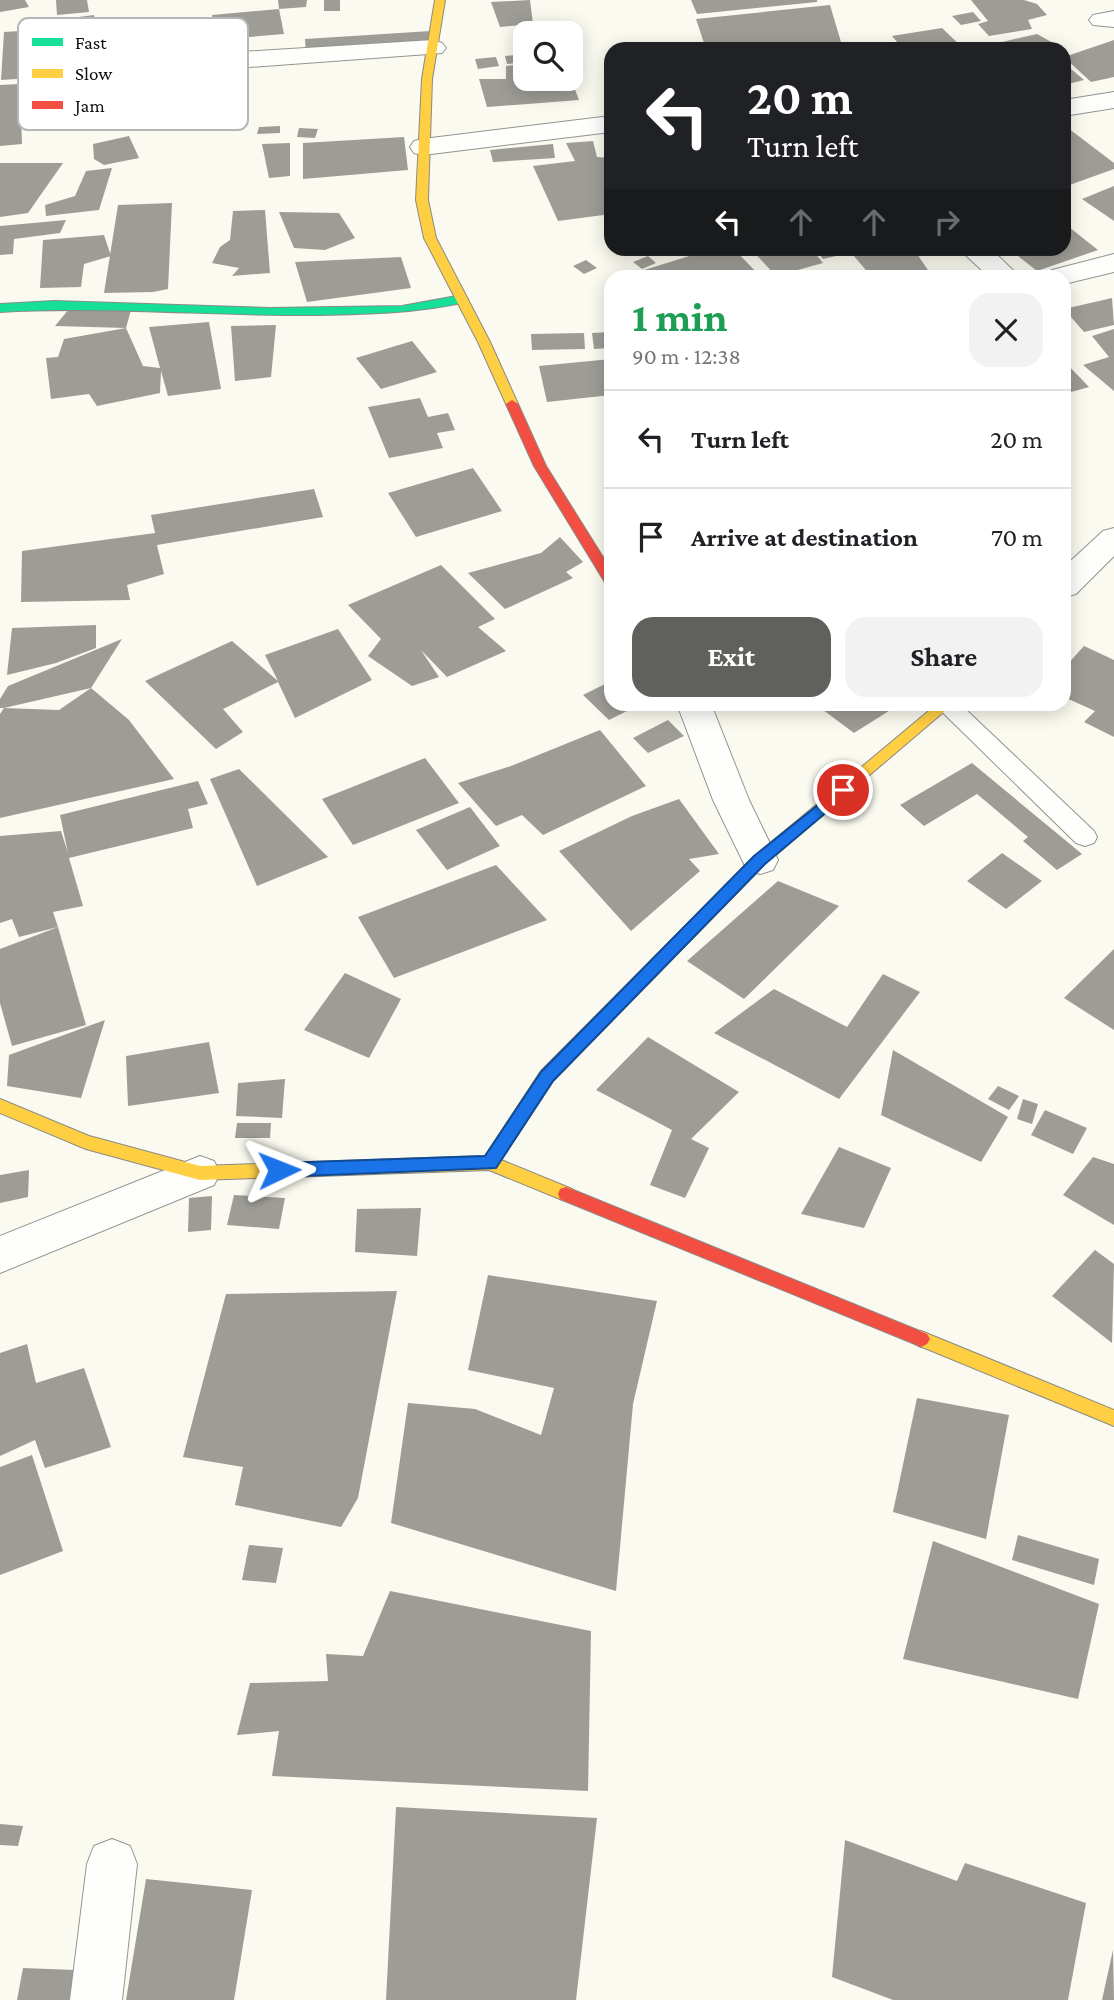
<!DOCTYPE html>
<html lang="en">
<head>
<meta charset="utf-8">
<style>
	:root { --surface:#fff; --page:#f2f2f2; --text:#202124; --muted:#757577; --line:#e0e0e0; --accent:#60605c }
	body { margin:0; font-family:"Crimson Pro",serif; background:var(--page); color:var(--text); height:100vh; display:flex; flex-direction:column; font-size:26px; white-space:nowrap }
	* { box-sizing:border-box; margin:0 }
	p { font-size:23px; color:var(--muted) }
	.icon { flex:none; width:38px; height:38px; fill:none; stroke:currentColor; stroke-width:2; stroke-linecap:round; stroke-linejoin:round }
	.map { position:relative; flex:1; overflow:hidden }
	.side { position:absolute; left:604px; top:270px; width:467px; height:441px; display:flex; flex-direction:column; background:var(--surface); border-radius:21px; box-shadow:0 4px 18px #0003 }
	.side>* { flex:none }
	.hud { position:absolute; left:604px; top:42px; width:467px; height:214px; border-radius:21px; box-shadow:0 4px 18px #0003; background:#202124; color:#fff; overflow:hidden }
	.tools { position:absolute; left:513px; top:21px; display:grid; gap:14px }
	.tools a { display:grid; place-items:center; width:70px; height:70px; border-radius:14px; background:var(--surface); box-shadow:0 4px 18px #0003; font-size:35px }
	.pin { position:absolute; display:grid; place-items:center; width:60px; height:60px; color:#fff; margin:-30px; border:4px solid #fff; border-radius:50%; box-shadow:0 2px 7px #0007 }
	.me { position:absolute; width:77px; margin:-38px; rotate:88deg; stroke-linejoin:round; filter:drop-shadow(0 0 5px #0008) }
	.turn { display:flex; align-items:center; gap:24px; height:147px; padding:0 28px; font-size:32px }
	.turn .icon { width:91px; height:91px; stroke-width:2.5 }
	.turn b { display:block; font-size:49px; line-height:60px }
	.lanes { display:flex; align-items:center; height:66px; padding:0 28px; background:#0003; justify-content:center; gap:35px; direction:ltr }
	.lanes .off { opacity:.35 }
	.round { display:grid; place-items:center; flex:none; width:74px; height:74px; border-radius:21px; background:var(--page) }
	.headline { display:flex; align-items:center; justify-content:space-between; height:119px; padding:0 28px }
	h1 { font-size:42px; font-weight:700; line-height:52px; color:#1e9e55 }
	.cta { display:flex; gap:14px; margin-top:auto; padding:14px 28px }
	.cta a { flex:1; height:80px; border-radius:21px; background:var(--accent); color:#fff; font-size:28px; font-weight:700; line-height:80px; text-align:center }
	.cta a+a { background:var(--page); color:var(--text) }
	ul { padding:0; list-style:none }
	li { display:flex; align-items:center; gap:21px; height:98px; padding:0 28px; border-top:2px solid var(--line) }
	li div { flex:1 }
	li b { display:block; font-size:26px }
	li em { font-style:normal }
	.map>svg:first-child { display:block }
</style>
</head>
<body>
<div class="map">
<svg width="1114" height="2000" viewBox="0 0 1114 2000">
	<rect width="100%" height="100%" fill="#fbfaf0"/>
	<g fill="#9e9c96">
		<path d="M0 0H25L29 7 0 12Z"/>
		<path d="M56 0H87L89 12 57 15Z"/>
		<path d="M278 0H307L306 7 279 9 284 34 214 40 212 15 279 9Z"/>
		<rect x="324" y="0" width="16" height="11"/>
		<path d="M530 0 533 24 500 27 491 2Z"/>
		<path d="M691 0H817V2L697 14Z"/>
		<path d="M971 0H1024L1037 4 1047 15 1028 20 1032 29 989 36 978 24 988 21Z"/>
		<path d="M830 5 841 42 706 49 696 19Z"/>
		<path d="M973 12 981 21 961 25 952 16Z"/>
		<path d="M94 15 105 59 74 63 63 19Z"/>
		<path d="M66 28 64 76 1 80 4 32Z"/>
		<path d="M942 28 964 49H903L892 36Z"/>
		<path d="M431 31 430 45 306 53 305 39Z"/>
		<path d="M1037 34 1064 49H994L989 45Z"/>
		<path d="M1114 40V77L1091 82 1064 57Z"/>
		<path d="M525 54V62L507 64 505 56Z"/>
		<path d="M496 57 499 66 478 69 475 59Z"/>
		<path d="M1064 63 1084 80 1064 85Z"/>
		<path d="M525 64V79H571L579 100 487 107 479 79H506V66Z"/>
		<path d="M20 84 22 144 0 146V85Z"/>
		<path d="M1064 125 1114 163V169L1064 187Z"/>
		<path d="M280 126V133L257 134 259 127Z"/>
		<path d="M299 128 318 129 315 138 297 137Z"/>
		<path d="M129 136 139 158 104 165 94 159 93 144Z"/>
		<path d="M404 137 408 170 303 179V143Z"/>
		<path d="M593 141 597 157 611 158V214L558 221 533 166 575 161 566 143Z"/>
		<path d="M290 143V176L269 178 262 144Z"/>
		<path d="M553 144 555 158 493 162 490 150Z"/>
		<path d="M0 163H63L28 213 0 217Z"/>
		<path d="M112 168 99 210 46 216 45 205 75 196 86 171Z"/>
		<path d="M1114 186V221L1082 199Z"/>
		<path d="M172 203 168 289 153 292 104 293 118 205Z"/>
		<path d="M265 210 270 273 232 276 239 268 212 263 220 247 230 240 233 211Z"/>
		<path d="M279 212 339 213 355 238 325 250 294 248Z"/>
		<path d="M66 220 60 233 14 239 13 254 0 255V226Z"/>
		<path d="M1069 227 1098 250 1037 271 1018 256 1039 248H1064V228Z"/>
		<path d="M104 235 111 256 84 264 81 287 40 288 43 240Z"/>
		<path d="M715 248H733L760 276H625Z"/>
		<path d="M750 248H811L823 263 776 276Z"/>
		<path d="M814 248H840L845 254 823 259Z"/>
		<path d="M879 248H913L932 276H871L853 255Z"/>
		<path d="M648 256 656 263 642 269 633 262Z"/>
		<path d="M401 257 411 288 307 302 295 262Z"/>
		<path d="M586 260 597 268 584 274 573 266Z"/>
		<path d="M1112 298 1114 325 1084 332 1064 309Z"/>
		<path d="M69 309 131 310 126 328 55 326Z"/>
		<path d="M209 322 221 389 168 396 161 371 160 393 97 406 89 394 51 399 46 358 58 357 64 339 126 328 143 366 160 368 149 327Z"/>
		<path d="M276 325 271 377 235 381 231 326Z"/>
		<path d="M1114 329V391L1083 365 1109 357 1092 336Z"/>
		<path d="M611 332V348L594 349 592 333Z"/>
		<path d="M584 333 585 349 532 350 531 334Z"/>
		<path d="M412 341 437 372 381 389 356 358Z"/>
		<path d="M611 359V395L547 402 539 366Z"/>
		<path d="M1064 361 1089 387 1064 394Z"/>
		<path d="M420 398 428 417 448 413 455 430 437 433 443 448 389 458 368 407Z"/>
		<path d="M473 468 502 511 416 537 388 493Z"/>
		<path d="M314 489 323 517 157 545 164 574 127 585 130 600 21 602 22 551 155 533 151 515Z"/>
		<path d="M560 537 583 562 566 572 573 578 505 609 468 573 541 553Z"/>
		<path d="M441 565 495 619 478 627 506 651 447 677 421 650 439 677 412 686 368 656 381 639 348 605Z"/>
		<path d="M96 625V648L56 663 7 675 12 628Z"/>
		<path d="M338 629 372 680 295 718 278 682 223 709 243 732 216 749 145 681 232 641 278 681 265 655Z"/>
		<path d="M122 639 91 688 4 708 59 710 91 688 129 720 174 779 0 818V714L4 708H0V699L8 686Z"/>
		<path d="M1084 646 1114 660V737L1084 722 1095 711 1064 697V668Z"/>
		<path d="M611 681V704H641L609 720 583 695Z"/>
		<path d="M815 704H900L854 733Z"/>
		<path d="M668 720 684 736 648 753 633 738Z"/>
		<path d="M600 730 646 786 543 835 522 815 496 826 458 783 511 766Z"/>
		<path d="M425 758 459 803 353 845 322 799Z"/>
		<path d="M972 763 1082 854 1057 870 1023 841 1028 837 977 794 924 826 900 805Z"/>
		<path d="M239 769 328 857 257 886 210 779Z"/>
		<path d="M198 781 208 804 188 809 193 828 69 858 83 906 53 912 58 927 19 937 12 919 0 923V836L61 831 68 853 60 815Z"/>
		<path d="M679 799 719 854 689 859 700 871 631 931 559 851 632 816Z"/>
		<path d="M470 807 500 846 447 870 416 830Z"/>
		<path d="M1002 853 1042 881 1006 909 967 881Z"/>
		<path d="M496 865 547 920 394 978 358 917Z"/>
		<path d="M778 881 839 906 744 999 687 961Z"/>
		<path d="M58 927 86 1025 12 1046 0 1003V949Z"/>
		<path d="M1114 949V1030L1064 998Z"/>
		<path d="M345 973 401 999 369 1058 304 1030Z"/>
		<path d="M883 974 920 992 839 1099 714 1033 774 989 847 1027Z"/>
		<path d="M105 1020 81 1098 7 1086 9 1055Z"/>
		<path d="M648 1037 739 1092 691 1139 709 1148 685 1198 650 1185 672 1130 596 1090Z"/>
		<path d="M209 1042 219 1093 128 1106 126 1056Z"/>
		<path d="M893 1050 1008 1117 981 1162 881 1115Z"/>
		<path d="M285 1079 282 1118 236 1116 238 1083Z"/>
		<path d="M998 1086 1019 1096 1009 1110 988 1099Z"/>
		<path d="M1023 1099 1038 1104 1032 1124 1017 1119Z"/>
		<path d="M1045 1110 1087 1128 1073 1154 1031 1135Z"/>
		<path d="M237 1123H271L270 1138H235Z"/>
		<path d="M839 1147 891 1168 864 1228 801 1214Z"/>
		<path d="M1093 1157 1114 1164V1225L1063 1195Z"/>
		<path d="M29 1170 28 1197 0 1203V1175Z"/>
		<path d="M234 1195 285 1198 279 1229 227 1225Z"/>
		<path d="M212 1196 211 1230 188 1232 189 1198Z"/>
		<path d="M421 1208 417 1256 355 1252 357 1209Z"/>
		<path d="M1095 1250 1114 1264 1112 1343 1052 1296Z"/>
		<path d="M488 1275 657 1301 633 1404 616 1591 391 1523 408 1403 475 1409 541 1435 554 1388 468 1370Z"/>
		<path d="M397 1291 358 1498 341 1527 235 1505 243 1467 183 1457 226 1294Z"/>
		<path d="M27 1344 36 1383 84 1368 111 1447 45 1468 35 1440 0 1456V1353Z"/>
		<path d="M917 1398 1009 1415 986 1539 893 1512Z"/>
		<path d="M32 1455 63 1551 0 1575V1467Z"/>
		<path d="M1018 1535 1099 1559 1094 1585 1012 1560Z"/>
		<path d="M933 1541 1099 1604 1078 1699 903 1659Z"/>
		<path d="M249 1545 283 1548 276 1583 242 1580Z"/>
		<path d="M390 1591 591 1631 588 1791 272 1776 279 1731 237 1735 250 1683 328 1681 326 1654 363 1656Z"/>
		<path d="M396 1807 597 1818 576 2000H386Z"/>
		<path d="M0 1824 23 1826 18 1846 0 1845Z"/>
		<path d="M845 1840 957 1881 965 1863 1086 1903 1068 2000H893L832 1977Z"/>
		<path d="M146 1879 252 1890 234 2000H126Z"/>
		<path d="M1113 1950 1114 2000H1102Z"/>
		<path d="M23 1968 75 1970 69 2000H17Z"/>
	</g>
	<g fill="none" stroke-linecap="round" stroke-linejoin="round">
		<g stroke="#94948f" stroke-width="2">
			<path id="lane" d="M934 704H960L1094 831 1097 837 1094 843 1085 846 1076 843Z"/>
		</g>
		<g stroke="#94948f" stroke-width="2">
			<g id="street">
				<path d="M1114 11V27L1093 25 1089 20 1093 15Z"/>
				<path d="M433 40 442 43 446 48 442 53 209 70 200 67 196 62 200 57 209 54Z"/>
				<path d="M1114 92V108L1064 116V100Z"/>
				<path d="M611 116V132L423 155 414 153 410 147 414 141 423 139Z"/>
				<path d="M958 248H990L1019 276H988Z"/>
				<path d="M1114 254V272L1064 284V276H1048L1052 270Z"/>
				<path d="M1114 528V556L1076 594 1064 597V567L1103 531Z"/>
				<path d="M677 704H711L749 800 778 860 773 870 760 874 747 870 713 800Z"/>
				<path d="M200 1156 214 1161 220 1173 214 1185 0 1273V1236Z"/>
				<path d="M112 1839 130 1846 137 1864 122 2000H70L87 1864 94 1846Z"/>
			</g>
		</g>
		<g stroke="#8b8a86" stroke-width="2">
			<path id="fast" d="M462 295 468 299 466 302C417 313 369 314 319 315 212 316 106 306 0 312V304L54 301 270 308 402 306Z"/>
		</g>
		<g stroke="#8b8a86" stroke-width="2">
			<g id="slow">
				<path d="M435 0H445L432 79 428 200 436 238 490 342 518 404 512 408 506 404 478 342 424 238 416 200 422 79Z"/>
				<path d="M937 704H953L765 864 553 1081 501 1160 572 1189 574 1194 572 1199 566 1201 560 1199 489 1170 200 1180 86 1149 0 1113V1099L89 1136 200 1166 485 1156 541 1071 755 856Z"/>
				<path d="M921 1331 1114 1410V1426L915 1344 912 1339 915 1334Z"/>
			</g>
		</g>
		<g stroke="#8b8a86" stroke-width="2">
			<g id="jam">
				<path d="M512 400 518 404 546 466 611 570V585L606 584 534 466 506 404Z"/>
				<path d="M566 1187 927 1334 930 1339 927 1344 921 1347 915 1344 560 1199 558 1194 560 1189Z"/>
			</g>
		</g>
		<use href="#lane" fill="#fefefd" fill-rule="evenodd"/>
		<use href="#street" fill="#fefefd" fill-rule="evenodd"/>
		<use href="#fast" fill="#16e098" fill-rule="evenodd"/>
		<use href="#slow" fill="#ffcf43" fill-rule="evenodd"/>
		<use href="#jam" fill="#f24e42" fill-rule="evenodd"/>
	</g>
	<path fill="#1a73e8" stroke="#114b97" stroke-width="2" d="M843 785 850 790 848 794 765 864 553 1081 496 1168 279 1177 273 1175 271 1170 273 1165 279 1163 485 1156 541 1072 754 856Z"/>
	<rect x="18" y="18" width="230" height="112" rx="10" fill="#fff" stroke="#b6b6b6" stroke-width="2"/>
	<rect x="32" y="38" width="31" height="8" fill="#16e098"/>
	<rect x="32" y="69" width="31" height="9" fill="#ffcf43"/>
	<rect x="32" y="101" width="31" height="8" fill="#f24e42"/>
	<g font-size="19" fill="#0d0d0d">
		<text x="75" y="49">Fast</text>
		<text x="75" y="80">Slow</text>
		<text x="75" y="112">Jam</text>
	</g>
</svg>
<div class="tools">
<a><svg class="icon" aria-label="search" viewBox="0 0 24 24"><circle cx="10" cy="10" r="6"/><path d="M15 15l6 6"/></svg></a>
</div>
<div class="pin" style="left:843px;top:790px;background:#d93025"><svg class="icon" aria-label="arrive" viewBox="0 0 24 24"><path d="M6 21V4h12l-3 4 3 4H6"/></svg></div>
<svg class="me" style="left:279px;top:1170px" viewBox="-20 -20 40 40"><path d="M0-17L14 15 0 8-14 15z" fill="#1a73e8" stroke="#fff" stroke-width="4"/></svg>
<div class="hud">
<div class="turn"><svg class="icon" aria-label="left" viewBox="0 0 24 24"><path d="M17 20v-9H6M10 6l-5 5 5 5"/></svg><div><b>20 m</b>Turn left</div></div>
<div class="lanes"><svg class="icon" aria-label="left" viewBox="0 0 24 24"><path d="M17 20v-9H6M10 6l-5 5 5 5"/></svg><svg class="icon off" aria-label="ahead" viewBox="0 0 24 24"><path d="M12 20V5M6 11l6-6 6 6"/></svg><svg class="icon off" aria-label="ahead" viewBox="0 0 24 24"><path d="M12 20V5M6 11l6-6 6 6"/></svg><svg class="icon off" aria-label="right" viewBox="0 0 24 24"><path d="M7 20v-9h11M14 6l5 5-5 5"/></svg></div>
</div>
<section class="side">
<div class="headline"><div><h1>1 min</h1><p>90 m · 12:38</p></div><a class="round"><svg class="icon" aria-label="close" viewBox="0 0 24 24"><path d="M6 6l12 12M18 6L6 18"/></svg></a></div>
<ul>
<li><svg class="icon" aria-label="left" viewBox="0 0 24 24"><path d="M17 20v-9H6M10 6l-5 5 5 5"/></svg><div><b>Turn left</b></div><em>20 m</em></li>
<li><svg class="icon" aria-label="arrive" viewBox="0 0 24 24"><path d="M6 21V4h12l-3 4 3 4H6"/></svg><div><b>Arrive at destination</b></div><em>70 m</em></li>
</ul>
<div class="cta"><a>Exit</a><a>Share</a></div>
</section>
</div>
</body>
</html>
